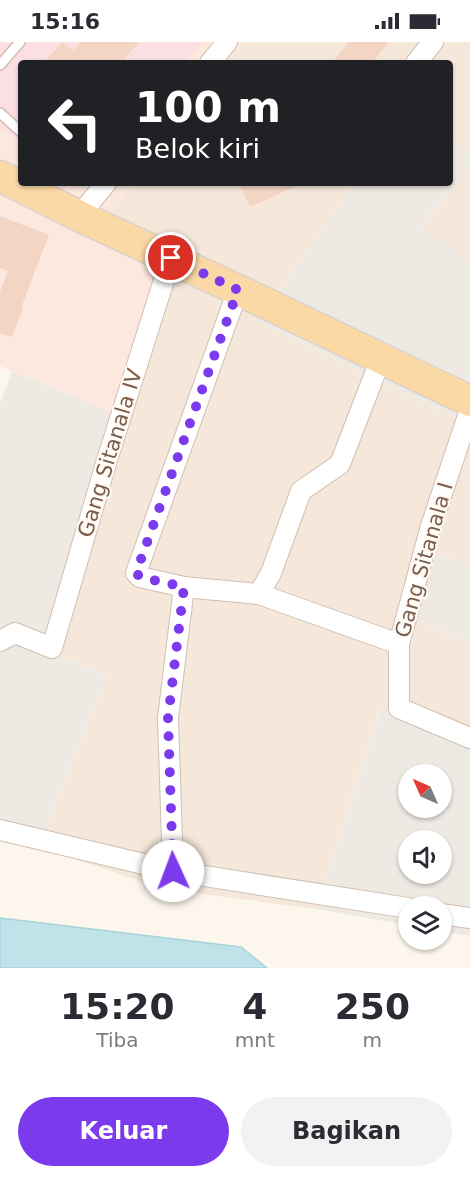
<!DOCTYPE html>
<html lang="id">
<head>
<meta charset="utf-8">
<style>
	:root { --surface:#fff; --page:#f2f2f3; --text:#2b2b33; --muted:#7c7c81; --accent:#7c3aed }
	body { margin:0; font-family:"DejaVu Sans",sans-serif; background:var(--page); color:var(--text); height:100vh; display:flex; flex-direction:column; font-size:22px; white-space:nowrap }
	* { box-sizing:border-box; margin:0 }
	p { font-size:20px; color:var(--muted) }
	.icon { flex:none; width:33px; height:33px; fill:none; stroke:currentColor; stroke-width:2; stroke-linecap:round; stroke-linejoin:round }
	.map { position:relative; height:926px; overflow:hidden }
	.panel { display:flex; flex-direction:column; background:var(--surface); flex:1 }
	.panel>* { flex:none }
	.banner { position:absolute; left:18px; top:18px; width:435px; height:126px; border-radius:6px; box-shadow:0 2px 4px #0004; background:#202124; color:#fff; overflow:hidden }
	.needle { width:39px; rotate:315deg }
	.buttons { position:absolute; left:398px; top:722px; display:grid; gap:12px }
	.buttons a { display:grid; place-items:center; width:54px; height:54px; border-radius:50%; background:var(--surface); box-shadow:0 2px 4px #0004; font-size:30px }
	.pin { position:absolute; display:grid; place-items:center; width:51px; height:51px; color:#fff; margin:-26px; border:3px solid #fff; border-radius:50%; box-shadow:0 2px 6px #0007 }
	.me { position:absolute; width:66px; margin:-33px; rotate:358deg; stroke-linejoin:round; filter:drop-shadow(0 0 4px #0008) }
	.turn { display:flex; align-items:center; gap:21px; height:126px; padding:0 18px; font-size:27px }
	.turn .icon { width:78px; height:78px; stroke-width:2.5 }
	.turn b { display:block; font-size:42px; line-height:51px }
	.eta { display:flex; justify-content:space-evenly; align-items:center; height:102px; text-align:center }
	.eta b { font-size:36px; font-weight:600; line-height:42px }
	.button { display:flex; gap:12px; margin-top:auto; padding:12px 18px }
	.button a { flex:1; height:69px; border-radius:36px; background:var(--accent); color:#fff; font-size:24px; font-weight:600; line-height:69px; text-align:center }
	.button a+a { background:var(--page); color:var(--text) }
	.status { display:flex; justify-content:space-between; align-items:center; height:42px; padding:0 30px; background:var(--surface); direction:ltr }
	.status svg { height:16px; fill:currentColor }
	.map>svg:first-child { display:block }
</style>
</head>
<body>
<div class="status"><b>15:16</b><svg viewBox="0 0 49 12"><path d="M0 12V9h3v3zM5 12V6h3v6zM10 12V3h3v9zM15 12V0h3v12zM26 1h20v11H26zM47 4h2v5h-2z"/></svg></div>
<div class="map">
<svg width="470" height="926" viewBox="0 0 470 926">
	<rect width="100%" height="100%" fill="#fdf6ec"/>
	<g fill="#f5e8da">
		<path d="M242 0H470V110L450 98V21H226Z"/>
		<path d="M470 122V219L422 186Z"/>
		<path d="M133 141H354L258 280 470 383V521L436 511 418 578 470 602V698L380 667 316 867 165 847 38 805 107 634 41 605 174 215 108 174Z"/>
	</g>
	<path fill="#fde8e0" d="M0 0H242L226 21H21V141H133L108 174 174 215 120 373 0 324Z"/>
	<g fill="#efe9e4" fill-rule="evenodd">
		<path d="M450 98 470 110V122L422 185 470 219V383L258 280 354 141H450Z"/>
		<path d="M12 329 120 373 41 605 107 634 38 805 0 789V362Z"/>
		<path d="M436 511 470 521V602L418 578Z"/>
		<path d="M381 666 458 690 470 698V894L441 889V864H408V883L316 867ZM408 732H441V765H408ZM408 798H441V831H408Z"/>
	</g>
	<path fill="#fbdfe3" d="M0 0H202L184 21H21V99L0 84Z"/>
	<path fill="#bfe3e8" stroke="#a5d3da" stroke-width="1.5" d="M0 876 241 905 267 926H0Z"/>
	<g fill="#f3d5c3">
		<path d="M63 0 73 9 81 0H139L121 21H43Z"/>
		<path d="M349 0H389L372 21H332Z"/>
		<path d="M239 141H303L250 165Z"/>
		<path d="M0 174 49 193 21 266 23 267 12 295 0 291V250L8 229 0 226Z"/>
	</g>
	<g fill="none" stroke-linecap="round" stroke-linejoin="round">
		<g stroke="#d1beb0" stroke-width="12">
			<g id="lane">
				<path d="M0 23 20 0"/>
				<path d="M0 71 21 90"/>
			</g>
		</g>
		<g stroke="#d1beb0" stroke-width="22">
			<g id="street">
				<path d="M210 21 227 0"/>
				<path d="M416 21 433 0"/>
				<path d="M79 174 106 141"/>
				<path d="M238 248 136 531 140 535 184 545 259 552 399 602"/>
				<path d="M470 368 431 484 399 602V666L470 696"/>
				<path d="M259 552 271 531 301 449 340 422 381 316"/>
				<path d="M0 599 15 591 52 606 107 418 171 216"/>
				<path d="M0 788 173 829 408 866"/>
				<path d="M173 829 168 676 184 545"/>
				<path d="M441 872 470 876"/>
			</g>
		</g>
		<g stroke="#dad1cd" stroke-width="33">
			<path id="primary" d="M0 134 79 174 238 248 470 359"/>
		</g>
		<use href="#lane" stroke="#fff" stroke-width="9"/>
		<use href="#street" stroke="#fff" stroke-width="20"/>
		<use href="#primary" stroke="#fbd9a5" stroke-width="30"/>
	</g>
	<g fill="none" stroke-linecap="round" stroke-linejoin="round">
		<path stroke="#7c3aed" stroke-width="10" stroke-dasharray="0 18" d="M171 216 238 248 136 531 140 535 184 545 168 676 173 829"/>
	</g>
	<g text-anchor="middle" stroke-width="4.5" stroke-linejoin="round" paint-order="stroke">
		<g font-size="21" fill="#7a5c4d" stroke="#fffaf3">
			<text transform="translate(110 411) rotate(-73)" y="7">Gang Sitanala IV</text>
			<text transform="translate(424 518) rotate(-74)" y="7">Gang Sitanala I</text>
		</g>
	</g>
</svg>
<div class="buttons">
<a><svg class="needle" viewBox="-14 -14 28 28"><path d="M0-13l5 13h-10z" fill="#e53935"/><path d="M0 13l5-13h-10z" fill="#7c7c81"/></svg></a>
<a><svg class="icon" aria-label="sound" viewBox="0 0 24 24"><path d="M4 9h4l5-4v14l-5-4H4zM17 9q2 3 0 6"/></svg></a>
<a><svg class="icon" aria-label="layers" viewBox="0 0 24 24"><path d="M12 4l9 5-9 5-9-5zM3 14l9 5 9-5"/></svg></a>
</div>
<div class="pin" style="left:171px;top:216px;background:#d93025"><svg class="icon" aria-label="arrive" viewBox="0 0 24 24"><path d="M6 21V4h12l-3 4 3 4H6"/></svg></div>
<svg class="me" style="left:173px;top:829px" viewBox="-20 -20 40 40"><circle r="19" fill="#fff"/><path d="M0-13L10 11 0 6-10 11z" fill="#7c3aed"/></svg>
<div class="banner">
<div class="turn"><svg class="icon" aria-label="left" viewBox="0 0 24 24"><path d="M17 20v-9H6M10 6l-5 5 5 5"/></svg><div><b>100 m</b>Belok kiri</div></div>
</div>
</div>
<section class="panel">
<div class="eta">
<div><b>15:20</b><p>Tiba</p></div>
<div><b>4</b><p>mnt</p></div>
<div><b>250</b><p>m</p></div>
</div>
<div class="button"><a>Keluar</a><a>Bagikan</a></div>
</section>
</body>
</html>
